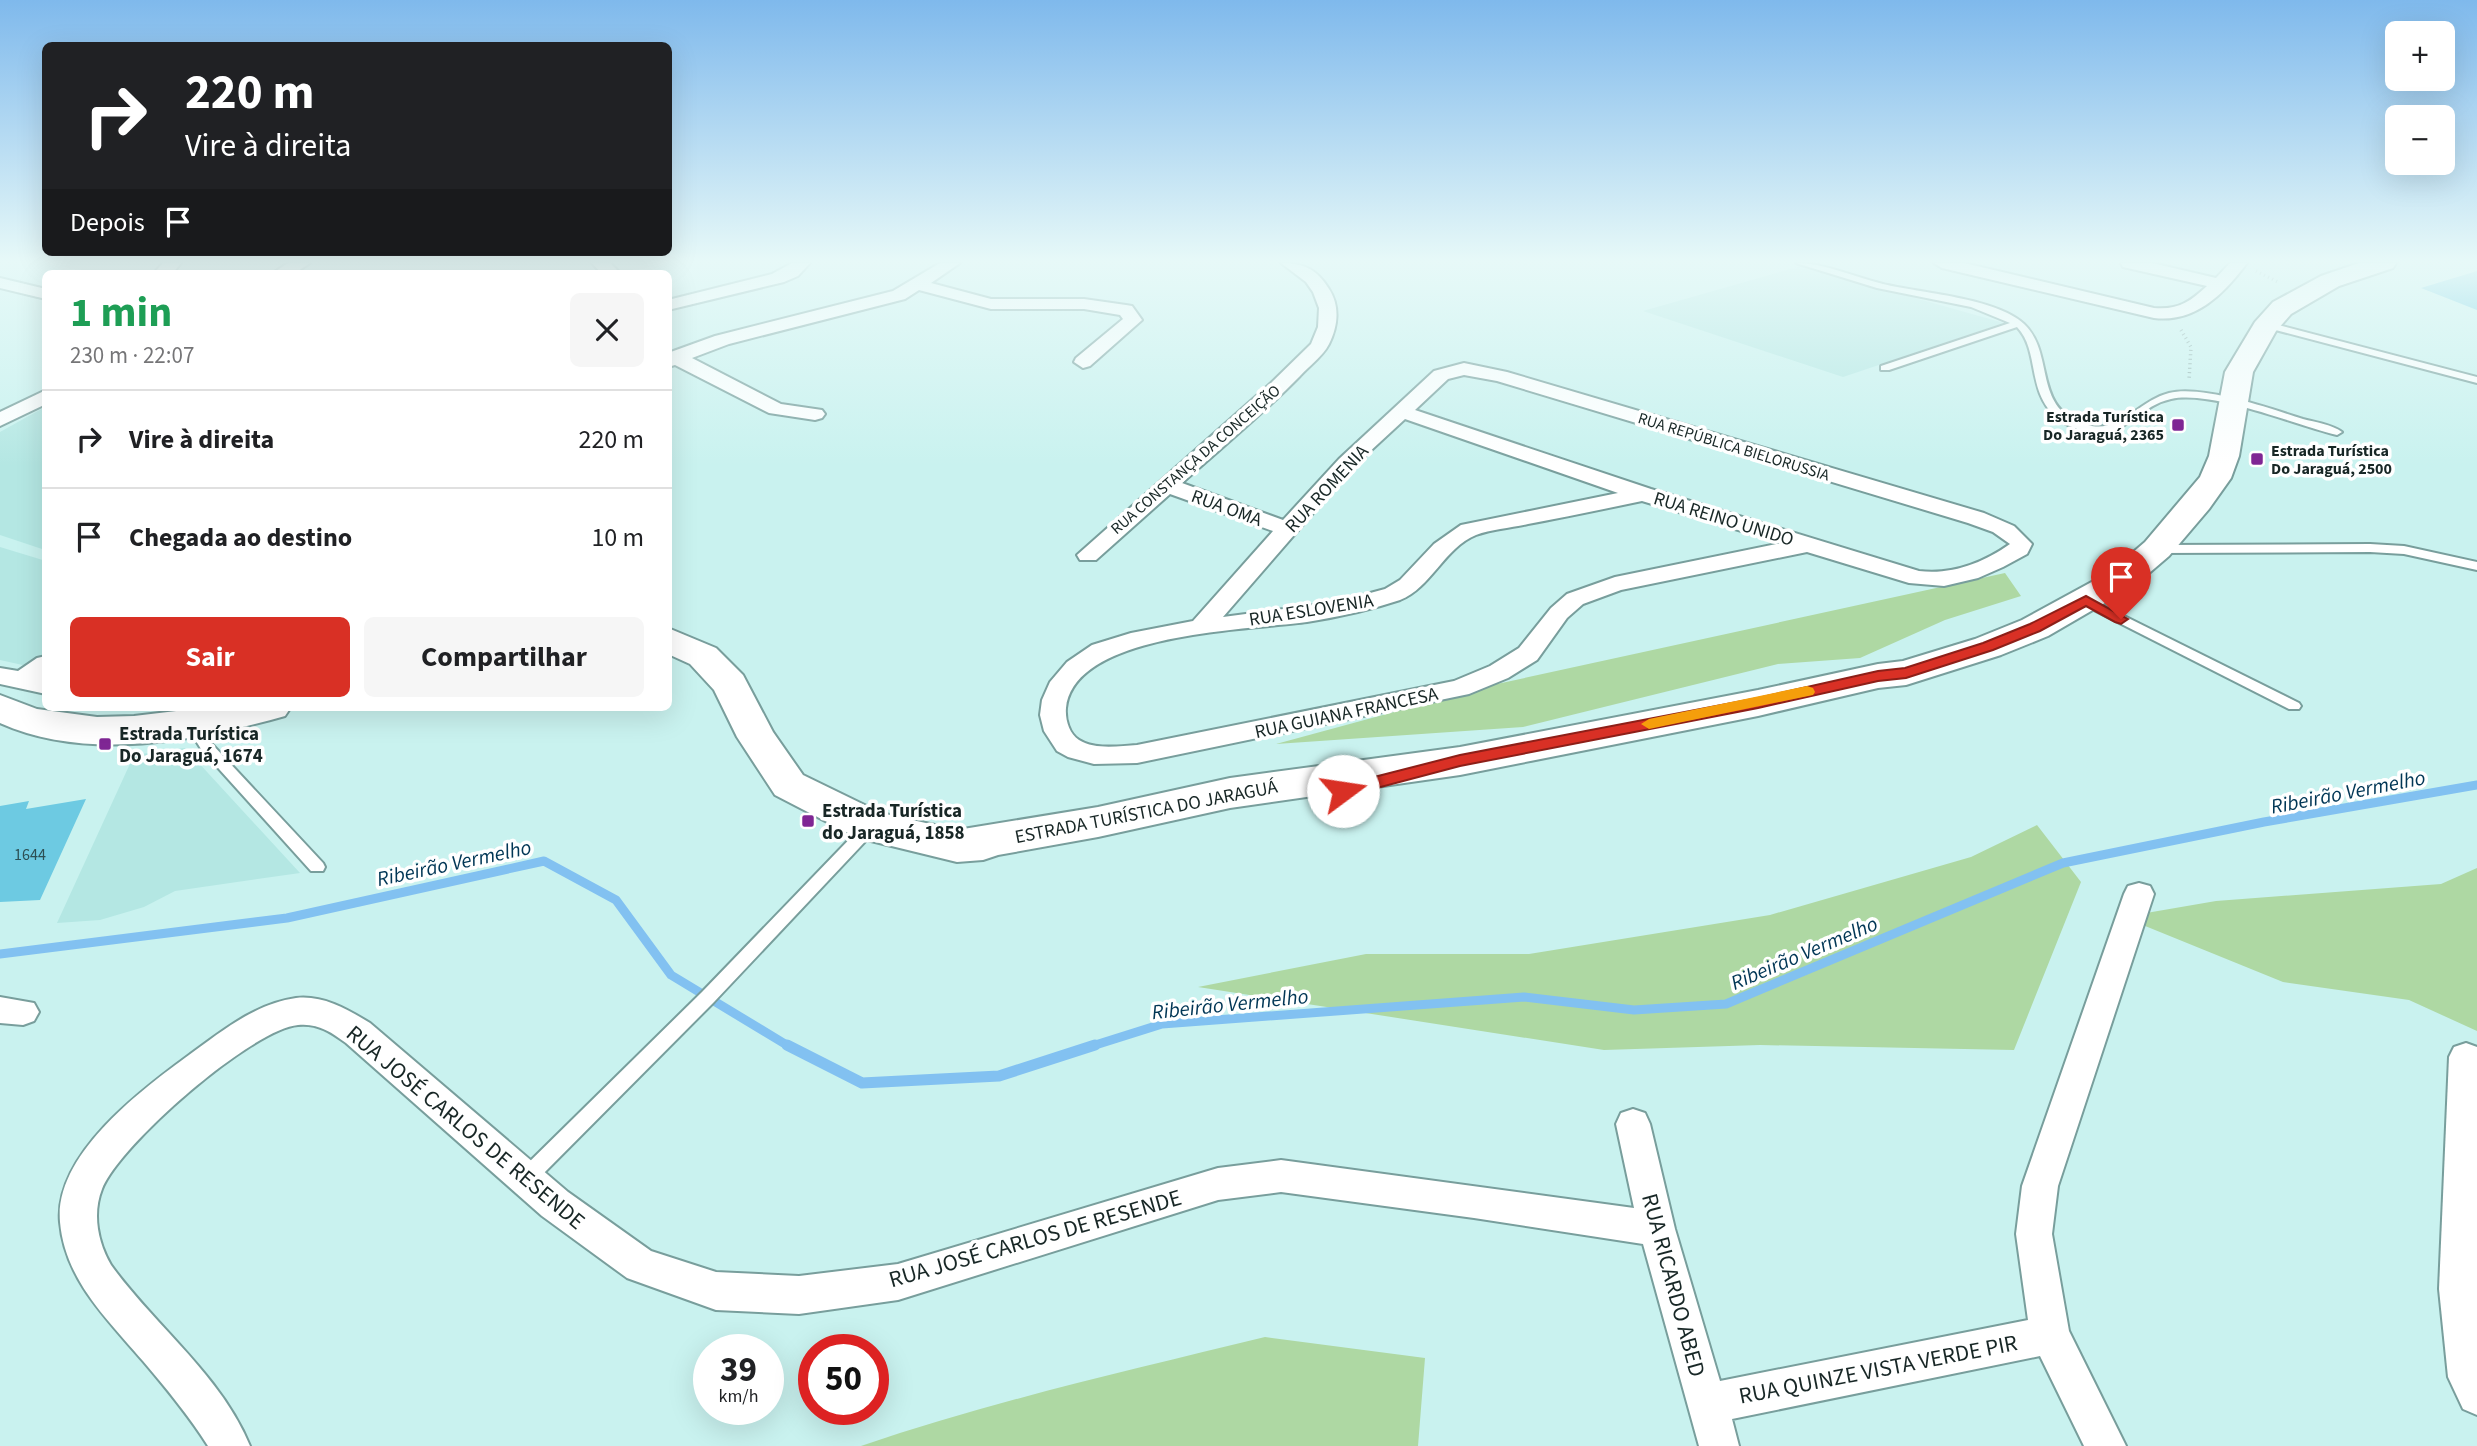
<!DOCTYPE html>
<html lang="pt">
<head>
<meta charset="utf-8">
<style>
	:root { --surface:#fff; --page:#f6f6f6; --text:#202124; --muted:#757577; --line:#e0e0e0; --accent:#d93025 }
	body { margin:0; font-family:"Source Sans 3",sans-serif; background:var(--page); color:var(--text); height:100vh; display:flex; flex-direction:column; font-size:26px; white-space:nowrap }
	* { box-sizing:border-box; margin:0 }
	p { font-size:23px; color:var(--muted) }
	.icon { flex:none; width:38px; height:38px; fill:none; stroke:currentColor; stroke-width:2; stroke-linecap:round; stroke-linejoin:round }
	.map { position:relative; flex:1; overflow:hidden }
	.side { position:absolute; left:42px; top:270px; width:630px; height:441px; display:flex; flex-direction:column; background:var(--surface); border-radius:10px; box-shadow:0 7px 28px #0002 }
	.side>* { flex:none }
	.banner { position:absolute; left:42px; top:42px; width:630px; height:214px; border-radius:10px; box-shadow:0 7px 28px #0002; background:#202124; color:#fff; overflow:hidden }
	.tools { position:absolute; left:2385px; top:21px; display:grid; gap:14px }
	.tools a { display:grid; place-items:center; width:70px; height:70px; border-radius:10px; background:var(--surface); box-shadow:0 7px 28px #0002; font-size:35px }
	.speed { position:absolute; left:693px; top:1334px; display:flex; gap:14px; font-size:35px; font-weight:700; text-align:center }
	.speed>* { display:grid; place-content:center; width:91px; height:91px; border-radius:50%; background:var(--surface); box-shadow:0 7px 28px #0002; line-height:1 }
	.speed small { font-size:18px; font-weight:400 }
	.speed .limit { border:10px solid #d22; background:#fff; color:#111 }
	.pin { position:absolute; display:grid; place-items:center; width:60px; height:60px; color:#fff; margin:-72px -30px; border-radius:50% 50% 50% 0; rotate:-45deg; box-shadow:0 0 7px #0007 }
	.pin .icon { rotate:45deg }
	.me { position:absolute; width:77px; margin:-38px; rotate:76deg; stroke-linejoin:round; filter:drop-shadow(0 0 5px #0008) }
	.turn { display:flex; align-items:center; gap:24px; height:147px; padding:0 28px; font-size:32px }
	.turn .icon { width:91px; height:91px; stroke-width:2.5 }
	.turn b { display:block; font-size:49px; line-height:60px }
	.then { display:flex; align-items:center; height:66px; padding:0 28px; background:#0003; gap:14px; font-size:26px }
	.round { display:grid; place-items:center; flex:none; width:74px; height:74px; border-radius:10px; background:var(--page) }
	.headline { display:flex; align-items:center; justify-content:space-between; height:119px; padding:0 28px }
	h1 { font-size:42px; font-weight:700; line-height:52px; color:#1e9e55 }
	.cta { display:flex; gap:14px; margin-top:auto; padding:14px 28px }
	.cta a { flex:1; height:80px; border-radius:10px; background:var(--accent); color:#fff; font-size:28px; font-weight:700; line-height:80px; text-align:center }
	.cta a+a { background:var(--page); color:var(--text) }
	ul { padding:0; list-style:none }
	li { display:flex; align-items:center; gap:21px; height:98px; padding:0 28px; border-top:2px solid var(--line) }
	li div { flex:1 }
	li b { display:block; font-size:26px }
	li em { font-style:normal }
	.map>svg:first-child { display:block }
</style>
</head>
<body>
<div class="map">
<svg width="2477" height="1446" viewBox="0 0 2477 1446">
	<rect width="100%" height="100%" fill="#c9f2ef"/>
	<g fill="#b4e7e3">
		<path d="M1801 266 2004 323 1843 377 1643 311Z"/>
		<path d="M45 407V550L0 535V432Z"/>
		<path d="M0 547 46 561 45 654 27 666 0 660Z"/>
		<path d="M185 748 300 873 175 891 144 907 100 920 57 923 134 755Z"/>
	</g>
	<g fill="#aed8a3">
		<path d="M2005 573 2021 596 1945 620 1860 658 1778 664 1523 727 1276 744 1497 684Z"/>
		<path d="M2037 825 2081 882 2014 1050 1760 1045 1604 1050 1198 987 1366 954H1529L1770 915 1971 857Z"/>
		<path d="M2477 868V1031L2409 1000 2283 982 2123 917 2216 901 2441 884Z"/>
		<path d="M1265 1337 1425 1358 1418 1446H861C993 1401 1130 1370 1265 1337Z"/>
	</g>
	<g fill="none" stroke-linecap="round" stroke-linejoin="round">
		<g stroke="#82c1f1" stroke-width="9">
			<path d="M0 954 287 918 544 861 616 900 671 975 790 1047"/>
			<path d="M1089 1047 1162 1024 1524 997 1634 1010 1726 1004 2063 863 2264 822 2477 785"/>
		</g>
		<path stroke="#82c1f1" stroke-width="11" d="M787 1045 862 1083 999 1076 1095 1045"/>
	</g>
	<g fill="#6dcae2">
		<path d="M2477 271V310L2421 288Z"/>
		<path d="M86 799 40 900 0 902V806L29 801 26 809Z"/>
	</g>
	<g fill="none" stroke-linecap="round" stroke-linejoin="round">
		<g stroke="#789e9c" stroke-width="4">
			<g id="service">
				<path d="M1796 263C1825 263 1854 277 1883 284 1920 293 1997 298 2024 324 2056 354 2031 410 2088 425 2119 434 2140 400 2169 393 2202 385 2269 408 2303 419 2315 422 2333 425 2342 432L2337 435C2296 425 2211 390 2171 399 2137 406 2127 440 2085 431 2075 429 2064 424 2056 417 2026 390 2040 351 2017 327L1889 370H1881V366L2010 323 1971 307 1877 288Z"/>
				<path d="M2267 322 2477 377V383L2264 327V323Z"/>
				<path d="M2370 544 2404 546 2477 562V570L2404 554 2370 552 2159 553 2153 549 2159 545Z"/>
				<path d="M2086 597 2299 703 2301 706 2299 709H2289L2082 604 2080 601Z"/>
				<path d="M192 718 197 720 211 743 323 863 325 867 323 871H311L201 749 185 723Z"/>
				<path d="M871 820 876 822 879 826 876 830 714 1002 532 1185 525 1188 518 1185 516 1179 518 1173 702 992 866 822Z"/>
			</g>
		</g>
		<g stroke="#789e9c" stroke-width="4">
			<g id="minor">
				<path d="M163 263H181L173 273H154Z"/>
				<path d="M288 263H310L295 273H273Z"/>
				<path d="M592 263H610L620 273H601Z"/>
				<path d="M792 263H810L798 276 784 282 668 310V300L772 274Z"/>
				<path d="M940 263H960L931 283 991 299H1084L1126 305 1132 306 1142 320 1090 366 1083 368 1074 362 1076 358 1123 319 1120 315 1084 309H991L919 290 905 299 729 344 692 358 781 404 822 410 825 414 822 418 815 420 769 413 675 365 668 367V353L715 336 893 291Z"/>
				<path d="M1281 263C1303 263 1317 269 1329 289 1340 306 1338 326 1329 344 1323 356 1309 366 1300 376 1263 414 1221 448 1182 483L1283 520 1339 459 1434 371 1464 363 1507 372 1984 513 2014 526 2032 544 2027 554 2003 567 1978 578 1944 586 1909 583 1807 552 1621 590 1583 604 1567 618 1537 660 1508 678 1469 694 1137 763 1094 764 1068 757 1057 751 1044 731 1040 715 1042 700 1050 682 1067 662 1092 645 1131 633 1193 621 1273 531 1170 494 1096 560H1080L1077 555 1271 383 1311 344 1318 327 1319 308 1313 292 1306 282ZM1464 375 1497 381 1968 523 1993 532 2010 544C1983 563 1952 575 1919 571L1651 489 1415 410 1448 379ZM1405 419 1618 493 1461 525 1434 544 1400 580 1385 589 1337 602 1223 617 1353 467ZM1642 501 1781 543 1615 577 1567 594 1551 608 1519 648 1490 666 1454 681 1137 745C1119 746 1095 750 1079 740 1069 734 1065 719 1066 708 1074 632 1250 630 1307 622 1338 617 1370 610 1400 600 1431 588 1444 548 1476 535 1491 529 1511 528 1528 524 1566 517 1604 509 1642 501Z"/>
				<path d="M1934 263H1964L2154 308C2178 310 2190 302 2207 286L2123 267 2121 263H2152L2216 278 2230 263H2247C2224 294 2195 323 2154 318L1942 268Z"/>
				<path d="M0 278 46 289V299L0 288Z"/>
				<path d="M46 390V404L0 426V412Z"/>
				<path d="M46 656V694L0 684V668L18 671 37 658Z"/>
				<path d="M2139 883 2150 886 2154 894 2058 1186 2052 1234 2069 1331 2126 1446H2084L2040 1356 1732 1419 1739 1446H1699L1643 1244 1474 1218 1281 1192 1218 1200 898 1300 799 1314 716 1310 627 1278 542 1216 346 1043C331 1032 318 1023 298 1025 252 1029 119 1145 102 1189 92 1214 98 1243 111 1265 155 1326 221 1375 250 1446H208C189 1416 166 1388 143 1361 108 1320 65 1280 60 1222 54 1155 141 1090 189 1055 221 1032 254 1004 296 998 323 995 347 1009 370 1023L568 1192 651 1251 716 1272 799 1276 898 1264 1218 1168 1281 1160 1634 1208 1616 1124 1621 1113 1633 1109 1645 1113 1650 1124 1675 1229 1720 1381 2028 1320 2016 1234 2022 1186 2124 894 2128 886Z"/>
				<path d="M0 997 34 1003 39 1012 34 1021 23 1025 0 1023Z"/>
				<path d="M2466 1043 2477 1047V1415L2463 1409 2448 1377 2439 1289 2449 1057 2454 1047Z"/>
			</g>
		</g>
		<g stroke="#789e9c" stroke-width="4">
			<g id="secondary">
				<path d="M2359 263H2396L2393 268 2339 286 2291 314 2276 331 2253 372 2239 456 2231 478 2209 509 2169 556 2134 586 2048 636 2001 655 1906 685 1878 688 1758 716 1460 775 1230 808 1098 837 998 855 983 860 957 862 871 841 856 837 775 795 737 737 714 690 690 664 668 654V628L716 648 743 675 773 732 803 775 881 813 957 830 1098 807 1230 778 1460 747 1758 690 1878 664 1903 661 1975 639 2022 620 2110 572 2145 542 2200 477 2209 456 2225 372 2255 322 2273 302 2321 276Z"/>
				<path d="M0 695 37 709 97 717 134 716 210 707H291L285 716C197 741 87 762 0 723Z"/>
			</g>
		</g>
		<g stroke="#8baaa8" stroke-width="3.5" stroke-dasharray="1 3.5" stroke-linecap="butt">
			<path d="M2256 271 2280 283"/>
			<path d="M2181 330 2191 347 2189 380"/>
		</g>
		<use href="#service" fill="#fff" fill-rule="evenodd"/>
		<use href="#minor" fill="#fff" fill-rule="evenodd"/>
		<use href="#secondary" fill="#fff" fill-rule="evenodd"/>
	</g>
	<linearGradient id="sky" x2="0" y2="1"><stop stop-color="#7fb9ec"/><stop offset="0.56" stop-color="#e7f9f8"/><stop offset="1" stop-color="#e7f9f8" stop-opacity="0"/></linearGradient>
	<rect width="2477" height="466" fill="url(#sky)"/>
	<path fill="#d93025" stroke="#8d1f18" stroke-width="2" d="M2086 596 2128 619 2121 624 2115 622 2086 606 2040 631 1993 650 1906 678 1878 681 1758 708 1460 766 1343 797 1334 791 1343 785 1460 755 1758 698 1878 671 1905 668 1983 643 2030 624Z"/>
	<path fill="#f59e0b" d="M1807 686 1813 688 1815 692 1813 695 1649 729 1641 724 1649 719Z"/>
	<g fill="#7f2694" stroke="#fff" stroke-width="2.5">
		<rect x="2171" y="418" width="14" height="14" rx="3.5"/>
		<rect x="2250" y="452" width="14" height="14" rx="3.5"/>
		<rect x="98" y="737" width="14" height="14" rx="3.5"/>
		<rect x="801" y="814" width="14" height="14" rx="3.5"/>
	</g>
	<g text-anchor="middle" stroke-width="7" stroke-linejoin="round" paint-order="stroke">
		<g font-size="16" font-weight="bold" fill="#182726" stroke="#fff" text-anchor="end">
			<text x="2164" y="422">Estrada Turística<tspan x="2164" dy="18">Do Jaraguá, 2365</tspan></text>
			<text x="2271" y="456" text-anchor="start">Estrada Turística<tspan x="2271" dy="18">Do Jaraguá, 2500</tspan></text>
		</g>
		<g font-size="16" fill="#182726" stroke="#fff">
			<text transform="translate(1734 446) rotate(17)" y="6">RUA REPÚBLICA BIELORUSSIA</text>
			<text transform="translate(1195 459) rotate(-41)" y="6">RUA CONSTANÇA DA CONCEIÇÃO</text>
		</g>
		<g font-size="16" fill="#2d5055">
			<text x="30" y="860">1644</text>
		</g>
		<g font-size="19" fill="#182726" stroke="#fff">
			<text transform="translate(1326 488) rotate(-47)" y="7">RUA ROMENIA</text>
			<text transform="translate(1227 507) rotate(20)" y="7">RUA OMA</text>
			<text transform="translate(1724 518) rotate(17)" y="7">RUA REINO UNIDO</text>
			<text transform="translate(1311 609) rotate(-9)" y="7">RUA ESLOVENIA</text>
			<text transform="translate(1346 712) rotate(-12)" y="7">RUA GUIANA FRANCESA</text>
			<text transform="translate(1146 811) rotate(-11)" y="7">ESTRADA TURÍSTICA DO JARAGUÁ</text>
		</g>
		<g font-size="19" font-weight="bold" fill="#182726" stroke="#fff" text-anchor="start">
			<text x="119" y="740">Estrada Turística<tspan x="119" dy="22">Do Jaraguá, 1674</tspan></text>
			<text x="822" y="817">Estrada Turística<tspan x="822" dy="22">do Jaraguá, 1858</tspan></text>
		</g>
		<g font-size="21" font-style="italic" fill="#013655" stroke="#fff">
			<text transform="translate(2348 792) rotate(-11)" y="7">Ribeirão Vermelho</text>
			<text transform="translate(454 863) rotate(-12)" y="7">Ribeirão Vermelho</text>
			<text transform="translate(1804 953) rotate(-23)" y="7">Ribeirão Vermelho</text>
			<text transform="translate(1230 1004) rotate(-6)" y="7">Ribeirão Vermelho</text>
		</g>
		<g font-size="23" fill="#182726" stroke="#fff">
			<text transform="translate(466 1127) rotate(40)" y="8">RUA JOSÉ CARLOS DE RESENDE</text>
			<text transform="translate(1035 1238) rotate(-16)" y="8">RUA JOSÉ CARLOS DE RESENDE</text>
			<text transform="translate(1674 1285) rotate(75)" y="8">RUA RICARDO ABED</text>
			<text transform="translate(1878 1369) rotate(-11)" y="8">RUA QUINZE VISTA VERDE PIR</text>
		</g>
	</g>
</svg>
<div class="tools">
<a>+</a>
<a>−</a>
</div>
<div class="speed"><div>39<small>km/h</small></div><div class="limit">50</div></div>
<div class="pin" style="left:2121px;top:619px;background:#d93025"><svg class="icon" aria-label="arrive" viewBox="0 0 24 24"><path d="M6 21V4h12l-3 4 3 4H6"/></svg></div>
<svg class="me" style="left:1343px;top:791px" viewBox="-20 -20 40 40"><circle r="19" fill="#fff"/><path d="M0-13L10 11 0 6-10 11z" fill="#d93025"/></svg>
<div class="banner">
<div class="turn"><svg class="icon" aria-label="right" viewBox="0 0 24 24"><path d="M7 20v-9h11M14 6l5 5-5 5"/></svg><div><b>220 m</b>Vire à direita</div></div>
<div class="then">Depois<svg class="icon" aria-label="arrive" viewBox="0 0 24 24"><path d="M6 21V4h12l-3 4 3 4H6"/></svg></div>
</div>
<section class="side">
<div class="headline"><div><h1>1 min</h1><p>230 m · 22:07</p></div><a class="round"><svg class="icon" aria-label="close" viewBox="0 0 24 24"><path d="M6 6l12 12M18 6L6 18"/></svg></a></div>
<ul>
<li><svg class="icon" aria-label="right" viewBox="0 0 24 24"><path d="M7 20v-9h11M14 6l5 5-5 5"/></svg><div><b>Vire à direita</b></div><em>220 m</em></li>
<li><svg class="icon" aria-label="arrive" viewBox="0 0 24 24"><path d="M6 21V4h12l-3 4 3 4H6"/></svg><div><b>Chegada ao destino</b></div><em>10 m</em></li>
</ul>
<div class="cta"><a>Sair</a><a>Compartilhar</a></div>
</section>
</div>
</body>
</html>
